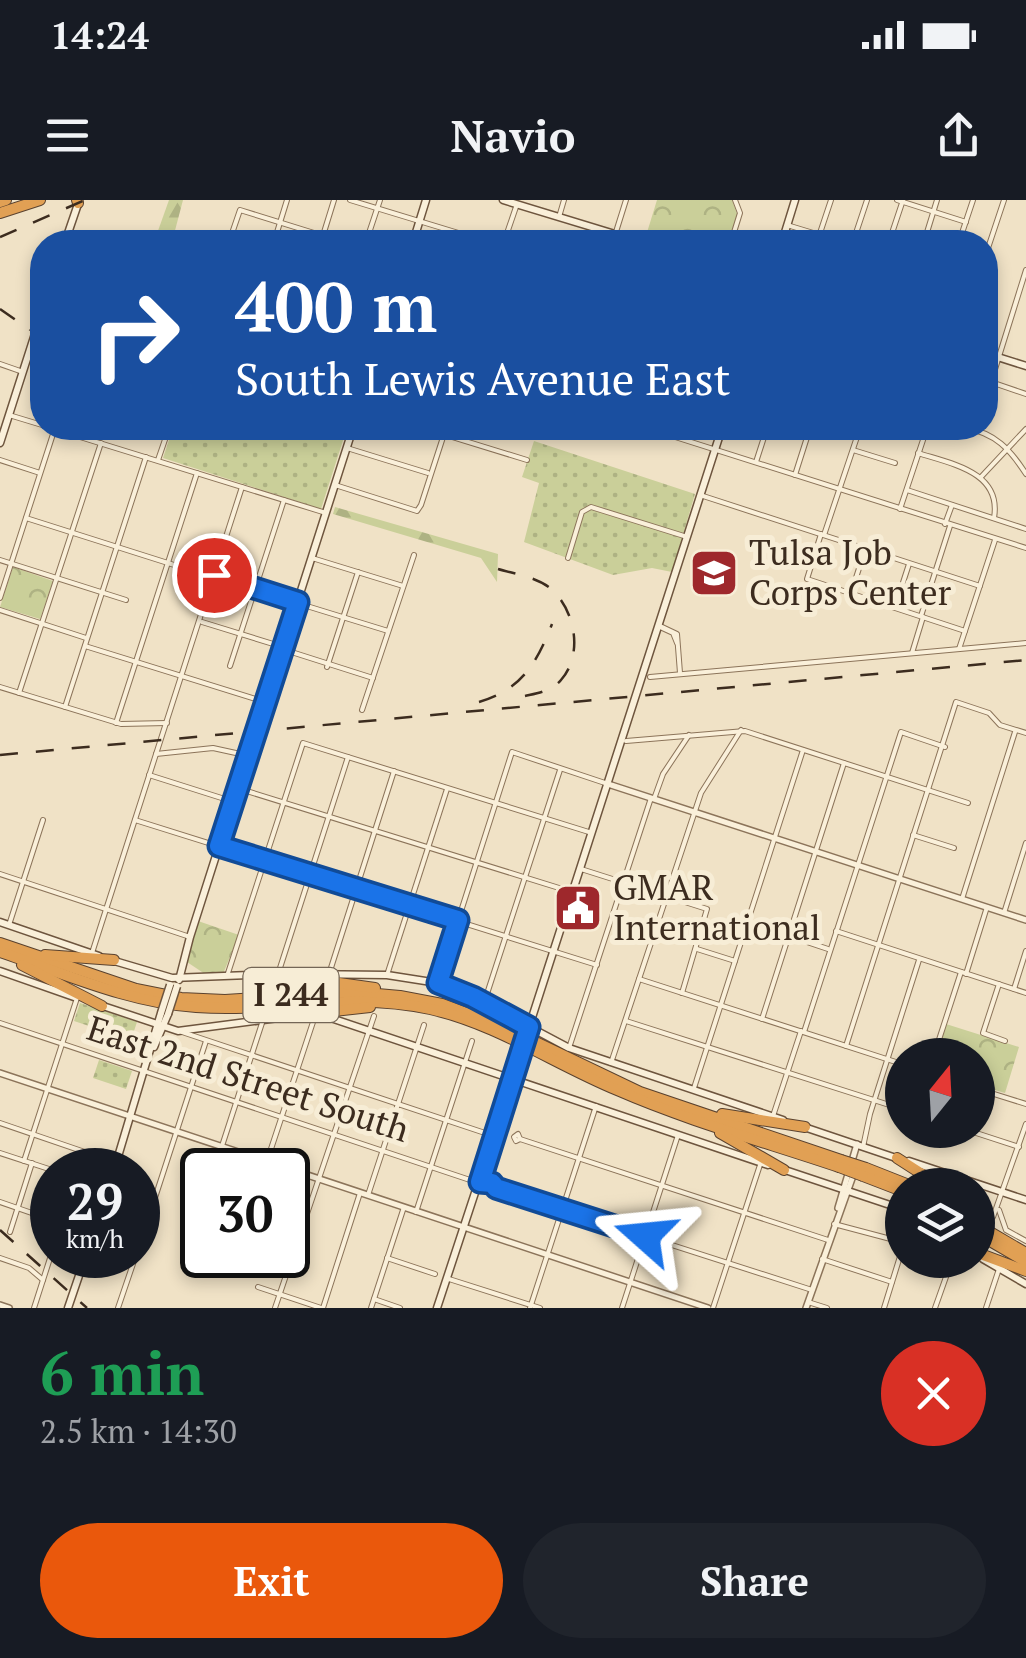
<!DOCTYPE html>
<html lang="en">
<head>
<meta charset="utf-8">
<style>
	:root { --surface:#171b24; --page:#20242c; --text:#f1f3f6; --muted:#9ea1a6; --accent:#ea580c }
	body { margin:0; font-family:"PT Serif",serif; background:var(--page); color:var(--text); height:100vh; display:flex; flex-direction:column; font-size:38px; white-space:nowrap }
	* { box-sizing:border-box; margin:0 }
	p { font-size:32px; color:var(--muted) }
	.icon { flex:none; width:55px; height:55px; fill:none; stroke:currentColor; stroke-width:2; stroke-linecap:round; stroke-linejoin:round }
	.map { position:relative; height:1108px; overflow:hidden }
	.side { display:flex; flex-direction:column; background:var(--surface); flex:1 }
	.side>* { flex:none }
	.banner { position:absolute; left:30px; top:30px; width:968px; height:210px; border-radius:40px; box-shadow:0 5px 15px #0003; background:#1a4fa0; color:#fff; overflow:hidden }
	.needle { width:65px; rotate:18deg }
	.buttons { position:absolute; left:885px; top:838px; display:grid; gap:20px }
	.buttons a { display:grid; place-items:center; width:110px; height:110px; border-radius:50%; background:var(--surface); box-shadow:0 5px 15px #0003; font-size:50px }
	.speed { position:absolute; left:30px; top:948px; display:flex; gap:20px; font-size:50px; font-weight:700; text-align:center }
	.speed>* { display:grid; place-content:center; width:130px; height:130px; border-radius:50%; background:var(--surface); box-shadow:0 5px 15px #0003; line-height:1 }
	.speed small { font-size:25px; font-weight:400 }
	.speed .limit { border:5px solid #111; border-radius:15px; background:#fff; color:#111 }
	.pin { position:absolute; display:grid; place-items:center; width:85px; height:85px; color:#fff; margin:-42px; border:5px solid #fff; border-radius:50%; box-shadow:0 2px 10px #0007 }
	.me { position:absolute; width:110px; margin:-55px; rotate:288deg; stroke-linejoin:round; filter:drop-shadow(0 0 8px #0008) }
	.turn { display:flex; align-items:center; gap:35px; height:210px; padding:0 40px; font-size:45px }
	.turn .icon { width:130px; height:130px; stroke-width:2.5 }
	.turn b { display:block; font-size:70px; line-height:85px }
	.round { display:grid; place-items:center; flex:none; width:105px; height:105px; border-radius:52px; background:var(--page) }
	.headline { display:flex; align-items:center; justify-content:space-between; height:170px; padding:0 40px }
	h1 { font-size:60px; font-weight:700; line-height:75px; color:#1e9e55 }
	.action { display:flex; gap:20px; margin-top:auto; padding:20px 40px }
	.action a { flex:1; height:115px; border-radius:60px; background:var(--accent); color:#fff; font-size:40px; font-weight:700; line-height:115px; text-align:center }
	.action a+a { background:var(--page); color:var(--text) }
	.status { display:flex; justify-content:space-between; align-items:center; height:70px; padding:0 50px; background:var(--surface); direction:ltr }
	.status svg { height:28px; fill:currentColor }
	header { display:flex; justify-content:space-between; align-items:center; height:130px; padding:0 40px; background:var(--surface); font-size:45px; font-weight:700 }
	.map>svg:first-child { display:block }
</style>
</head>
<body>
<div class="status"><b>14:24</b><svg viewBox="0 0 49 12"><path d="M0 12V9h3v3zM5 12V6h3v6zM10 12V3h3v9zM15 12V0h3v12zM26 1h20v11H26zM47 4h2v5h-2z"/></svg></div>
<header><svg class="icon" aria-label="menu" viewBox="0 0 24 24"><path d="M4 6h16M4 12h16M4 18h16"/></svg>Navio<svg class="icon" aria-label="share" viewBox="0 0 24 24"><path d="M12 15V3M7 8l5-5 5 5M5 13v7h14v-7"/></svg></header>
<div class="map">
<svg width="1026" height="1108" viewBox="0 0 1026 1108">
	<defs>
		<pattern id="grass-dots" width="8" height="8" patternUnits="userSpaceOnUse" patternTransform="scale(2.5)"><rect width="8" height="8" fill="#cacf99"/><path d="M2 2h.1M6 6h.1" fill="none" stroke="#aeb283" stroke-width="1.8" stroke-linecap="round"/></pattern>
		<pattern id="forest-firs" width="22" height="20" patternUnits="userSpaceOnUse" patternTransform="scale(2.5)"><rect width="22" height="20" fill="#cacf99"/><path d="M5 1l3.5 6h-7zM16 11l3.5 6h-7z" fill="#aeb283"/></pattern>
		<pattern id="park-crowns" width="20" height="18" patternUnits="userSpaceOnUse" patternTransform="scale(2.5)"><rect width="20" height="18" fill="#cacf99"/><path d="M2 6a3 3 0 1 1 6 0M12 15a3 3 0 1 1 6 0" fill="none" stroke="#aeb283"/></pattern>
	</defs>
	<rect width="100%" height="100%" fill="#f0e2c6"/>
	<g fill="url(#grass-dots)">
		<path d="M173 228H347L321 309 163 258Z"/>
		<path d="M534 241 695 294 672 372 652 368 613 375 524 342 539 283 522 277Z"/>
		<path d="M80 803 137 822 131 840 74 821Z"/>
		<path d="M99 860 132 871 126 889 93 878Z"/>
	</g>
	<g fill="url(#forest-firs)">
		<path d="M169 0H183L172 42H154Z"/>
		<path d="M335 307 498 354 497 382 481 358 333 314Z"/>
	</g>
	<g fill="url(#park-crowns)">
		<path d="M657 0H732L738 16 730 42H656L645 39Z"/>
		<path d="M13 367 53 381 40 419 0 407Z"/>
		<path d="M198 721 239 735 223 774H205L187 762Z"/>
		<path d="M946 824 1019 847 1005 893 978 885V855H936Z"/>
	</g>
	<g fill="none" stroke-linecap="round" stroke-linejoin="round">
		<g stroke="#8c745a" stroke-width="6">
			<g id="minor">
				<path d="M350 0 488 42"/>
				<path d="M897 0 966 22"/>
				<path d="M559 17 564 0"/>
				<path d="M787 25 843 42"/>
				<path d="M615 35 626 0"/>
				<path d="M229 42 240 10 343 42"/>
				<path d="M274 42 287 0"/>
				<path d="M321 42 334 0"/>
				<path d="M366 42 380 0"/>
				<path d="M504 42 517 4"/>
				<path d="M731 42 740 13 735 0"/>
				<path d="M817 42 831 0"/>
				<path d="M853 42 867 0"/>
				<path d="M889 42 903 0"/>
				<path d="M924 42 937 0"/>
				<path d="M959 42 973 0"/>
				<path d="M985 57 1004 0"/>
				<path d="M0 164 23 172"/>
				<path d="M985 180 1026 194"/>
				<path d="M991 182 1026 70"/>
				<path d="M9 215 42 225"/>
				<path d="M51 228 326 313"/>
				<path d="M423 228 527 260"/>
				<path d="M647 228 1026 348"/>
				<path d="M966 228C995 233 1010 249 1026 274"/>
				<path d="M347 248 428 273"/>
				<path d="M853 250 895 263"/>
				<path d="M918 253C952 264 1002 272 994 318"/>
				<path d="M0 260 40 273"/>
				<path d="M158 260 169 228"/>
				<path d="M756 262 767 228"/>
				<path d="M795 275 810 228"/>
				<path d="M981 277 1026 229"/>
				<path d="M335 285 417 311 421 305 446 228"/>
				<path d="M907 290 1026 329"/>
				<path d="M700 295 980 386"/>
				<path d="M900 309 927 228"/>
				<path d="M26 318 212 377"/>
				<path d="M945 324 952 305"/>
				<path d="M821 334 807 379 965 431"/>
				<path d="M824 335 860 228"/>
				<path d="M312 358 403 386"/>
				<path d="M568 358 582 312 591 307 684 336"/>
				<path d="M0 360 126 400"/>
				<path d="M214 375 298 402"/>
				<path d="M851 393 865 350"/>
				<path d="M0 398 54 231"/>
				<path d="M297 403 388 431"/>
				<path d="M895 407 909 364"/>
				<path d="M0 410 86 438"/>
				<path d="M921 416 950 326"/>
				<path d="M202 422 283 447"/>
				<path d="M658 425 677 434 680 473"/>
				<path d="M660 427 673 433 677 443"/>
				<path d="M85 446 265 502"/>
				<path d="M282 449 373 478"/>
				<path d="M959 449 995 340"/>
				<path d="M912 453 923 417"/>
				<path d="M230 466 284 300"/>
				<path d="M327 467 358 372"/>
				<path d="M650 477 1026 443"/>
				<path d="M0 487 121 524 167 523"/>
				<path d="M19 493 101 243"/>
				<path d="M65 507 146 257"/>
				<path d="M362 510 414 355"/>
				<path d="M116 523 197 273"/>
				<path d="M626 541 745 531 968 603"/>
				<path d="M156 554 213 548 245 555"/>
				<path d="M149 575 231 601"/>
				<path d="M237 588 572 692"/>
				<path d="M654 599 663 574 689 535"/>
				<path d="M135 620 597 765"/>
				<path d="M913 635 954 648"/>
				<path d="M581 669 707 709 682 793"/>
				<path d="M0 674 190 737"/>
				<path d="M962 699 1015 532"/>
				<path d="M1004 713 1026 643"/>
				<path d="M747 722 828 749"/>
				<path d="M9 725 43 620"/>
				<path d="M836 731 1026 793"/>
				<path d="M697 749 735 761"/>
				<path d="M92 753 242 287"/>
				<path d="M279 771 348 557"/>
				<path d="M228 773 303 543 592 633"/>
				<path d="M329 774 394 571"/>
				<path d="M966 774 987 707"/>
				<path d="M387 775 447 589"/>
				<path d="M639 779 902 864"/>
				<path d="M438 783 512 552 605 583"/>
				<path d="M999 784 983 833 1005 841"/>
				<path d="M1014 789 1026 751"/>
				<path d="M484 803 560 570"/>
				<path d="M762 819 844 563"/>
				<path d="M626 821 902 909"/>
				<path d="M0 823 485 985 812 1090"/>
				<path d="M182 832 494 936"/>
				<path d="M804 832 901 532 945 547"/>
				<path d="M846 846 956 502 989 513 1000 525 1026 533"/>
				<path d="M569 848 651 598"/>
				<path d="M934 855 961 772"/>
				<path d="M611 863 701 593 741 530"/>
				<path d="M694 888 803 550"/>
				<path d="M978 889 1026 904"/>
				<path d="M773 916 801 831"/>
				<path d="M0 923 114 962"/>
				<path d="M967 930 1019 947"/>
				<path d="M518 934 520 939 516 941 514 937Z"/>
				<path d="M520 939 828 1040"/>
				<path d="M863 947 870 914 919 760"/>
				<path d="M221 949 263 820"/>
				<path d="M0 953 52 970"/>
				<path d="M24 961 77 798"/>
				<path d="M266 964 316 813"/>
				<path d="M368 995 424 825"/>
				<path d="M0 1002 52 1020"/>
				<path d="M999 1010 1006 1030 1026 1041"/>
				<path d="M416 1012 472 841"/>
				<path d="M993 1017 1026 924"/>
				<path d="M834 1024 902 1042"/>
				<path d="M10 1032 32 963"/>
				<path d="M138 1050 206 841"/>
				<path d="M0 1058 29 1068 43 1080"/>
				<path d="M387 1058 435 1074"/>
				<path d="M822 1059 892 1082"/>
				<path d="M449 1079 540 1108"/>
				<path d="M258 1087 321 1108"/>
				<path d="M374 1099 400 1108"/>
				<path d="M808 1102 827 1108"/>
				<path d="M34 1108 52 1052"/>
				<path d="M118 1108 136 1055"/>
				<path d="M275 1108 374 816"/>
				<path d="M323 1108 360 993"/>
				<path d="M371 1108 404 1007"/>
				<path d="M530 1108 596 906"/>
				<path d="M622 1108 678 935"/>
				<path d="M713 1108 760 965"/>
				<path d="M884 1108 902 1050"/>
				<path d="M935 1108 952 1060"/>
				<path d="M986 1108 999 1069"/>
			</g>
		</g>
		<g stroke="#8c745a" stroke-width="8">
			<g id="tertiary">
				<path d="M608 584 1026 720"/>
				<path d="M0 873 708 1108"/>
				<path d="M838 1008 857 944"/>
				<path d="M0 1105 9 1108"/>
				<path d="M806 1108 854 973"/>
			</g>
		</g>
		<g stroke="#6e553e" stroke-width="9">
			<g id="secondary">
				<path d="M503 0 641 42"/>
				<path d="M65 42 79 1"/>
				<path d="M413 42 426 0"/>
				<path d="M782 42 795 0"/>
				<path d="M985 153 1026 166"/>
				<path d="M0 243 42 112"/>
				<path d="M258 525 353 228"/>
				<path d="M0 722 99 756"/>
				<path d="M111 760 172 778 276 774"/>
				<path d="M0 771 74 797"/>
				<path d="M298 774 387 775 438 783 473 797 569 848 783 920"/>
				<path d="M179 780 190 737 251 546"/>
				<path d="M100 805 178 831 316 813 768 965"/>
				<path d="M528 830 722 228"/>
				<path d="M154 847 168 814"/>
				<path d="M804 927 896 958"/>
				<path d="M909 961 1026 1000"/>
				<path d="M114 970 161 813"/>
				<path d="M785 970 902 1009"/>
				<path d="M983 1059 1026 1084"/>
				<path d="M68 1108 86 1055"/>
				<path d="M437 1108 522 850"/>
			</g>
		</g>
		<g stroke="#5a422f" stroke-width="12">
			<g id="motorway">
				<path d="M77 0 78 3"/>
				<path d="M0 2 6 0"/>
				<path d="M0 13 40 0"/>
				<path d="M0 743 136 789 181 798 225 800 355 792 400 796 442 804 504 827 640 892 841 960"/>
				<path d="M0 752C63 773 129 803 196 807 278 813 345 791 430 809 497 824 554 864 617 890 688 921 765 942 839 967"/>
				<path d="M45 755 114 760"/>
				<path d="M22 765 102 806"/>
				<path d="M274 774 375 788"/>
				<path d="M316 813 370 807"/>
				<path d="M722 914 805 927"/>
				<path d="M720 933 784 970"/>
				<path d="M897 958 939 985"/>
				<path d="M866 968 909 985"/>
				<path d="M863 976 902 991"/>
				<path d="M978 1025 1026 1053"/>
				<path d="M978 1034 1026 1062"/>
				<path d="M978 1053 1026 1071"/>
			</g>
		</g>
		<use href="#minor" stroke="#faf0da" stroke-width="4"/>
		<use href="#tertiary" stroke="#faf0da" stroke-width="5"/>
		<use href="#secondary" stroke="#faf0da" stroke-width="6"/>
		<use href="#motorway" stroke="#e1a054" stroke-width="10"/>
		<g stroke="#3c2c1f" stroke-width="2.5" stroke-dasharray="18 18" stroke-linecap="butt">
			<path d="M0 37 85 0"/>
			<path d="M0 109 30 130"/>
			<path d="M498 369C515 374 536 377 550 388 575 409 584 454 561 480 552 491 538 493 525 496"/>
			<path d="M479 502C521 490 537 463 552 424"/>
			<path d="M0 555 1026 460"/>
			<path d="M0 1030 87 1108"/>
		</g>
		<g stroke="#6e553e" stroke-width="9" stroke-linecap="butt">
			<g id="secondary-bridge">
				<path d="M251 546 258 525"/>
				<path d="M161 813 170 785"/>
				<path d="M168 814 177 786"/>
				<path d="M522 850 528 831"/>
			</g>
		</g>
		<g stroke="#5a422f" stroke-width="12" stroke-linecap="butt">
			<g id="motorway-bridge">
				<path d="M841 960 866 968"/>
				<path d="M839 967 863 976"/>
			</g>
		</g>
		<use href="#secondary-bridge" stroke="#faf0da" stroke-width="6"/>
		<use href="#motorway-bridge" stroke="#e1a054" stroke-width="10"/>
	</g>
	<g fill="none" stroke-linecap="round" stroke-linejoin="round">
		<g stroke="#114b97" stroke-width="25">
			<path id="route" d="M214 375 298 402 219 646 458 720 438 783 473 797 529 827 480 982 492 983 496 988 645 1036"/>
		</g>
		<use href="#route" stroke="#1a73e8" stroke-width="18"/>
	</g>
	<defs>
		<g id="university-square" transform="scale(2.5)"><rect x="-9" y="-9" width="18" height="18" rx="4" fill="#9e282c" stroke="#f7edd6"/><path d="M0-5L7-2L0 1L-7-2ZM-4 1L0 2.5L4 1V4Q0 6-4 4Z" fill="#fff"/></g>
		<g id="civic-square" transform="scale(2.5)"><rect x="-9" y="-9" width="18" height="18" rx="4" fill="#9e282c" stroke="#f7edd6"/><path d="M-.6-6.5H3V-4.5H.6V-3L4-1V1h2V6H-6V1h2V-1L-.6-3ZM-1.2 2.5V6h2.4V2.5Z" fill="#fff"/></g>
	</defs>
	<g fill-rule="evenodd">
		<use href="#university-square" x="714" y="373"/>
		<use href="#civic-square" x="578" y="708"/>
	</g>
	<g text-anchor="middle" stroke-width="10" stroke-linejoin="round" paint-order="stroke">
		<rect fill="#f7edd6" stroke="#746656" stroke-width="2.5" x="243.5" y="768" width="95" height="54" rx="8"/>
		<g font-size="32" font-weight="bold" fill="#3c2c1f">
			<text x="291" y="806">I 244</text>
		</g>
		<g font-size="35" fill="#3c2c1f" stroke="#f7edd6" text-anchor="start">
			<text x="749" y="365">Tulsa Job<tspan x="749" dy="40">Corps Center</tspan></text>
			<text x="613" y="700">GMAR<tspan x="613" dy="40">International</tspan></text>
		</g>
		<g font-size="35" fill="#3c2c1f" stroke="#f7edd6">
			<text transform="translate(248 879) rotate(18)" y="12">East 2nd Street South</text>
		</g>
	</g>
</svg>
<div class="buttons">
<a><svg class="needle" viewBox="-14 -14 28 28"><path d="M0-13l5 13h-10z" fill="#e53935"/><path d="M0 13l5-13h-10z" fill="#9ea1a6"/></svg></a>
<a><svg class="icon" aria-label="layers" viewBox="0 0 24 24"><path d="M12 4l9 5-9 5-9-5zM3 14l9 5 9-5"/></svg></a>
</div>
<div class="speed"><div>29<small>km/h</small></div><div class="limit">30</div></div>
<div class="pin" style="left:214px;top:375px;background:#d93025"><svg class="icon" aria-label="arrive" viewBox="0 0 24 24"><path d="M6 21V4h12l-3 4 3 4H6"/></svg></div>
<svg class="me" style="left:645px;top:1036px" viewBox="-20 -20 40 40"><path d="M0-17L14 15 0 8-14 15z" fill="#1a73e8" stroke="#fff" stroke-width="4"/></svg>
<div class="banner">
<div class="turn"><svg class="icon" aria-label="right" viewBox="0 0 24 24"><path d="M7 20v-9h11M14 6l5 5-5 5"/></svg><div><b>400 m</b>South Lewis Avenue East</div></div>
</div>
</div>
<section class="side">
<div class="headline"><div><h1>6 min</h1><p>2.5 km · 14:30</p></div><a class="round" style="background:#d93025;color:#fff"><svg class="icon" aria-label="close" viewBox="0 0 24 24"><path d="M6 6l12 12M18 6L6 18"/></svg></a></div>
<div class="action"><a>Exit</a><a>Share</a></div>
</section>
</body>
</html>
